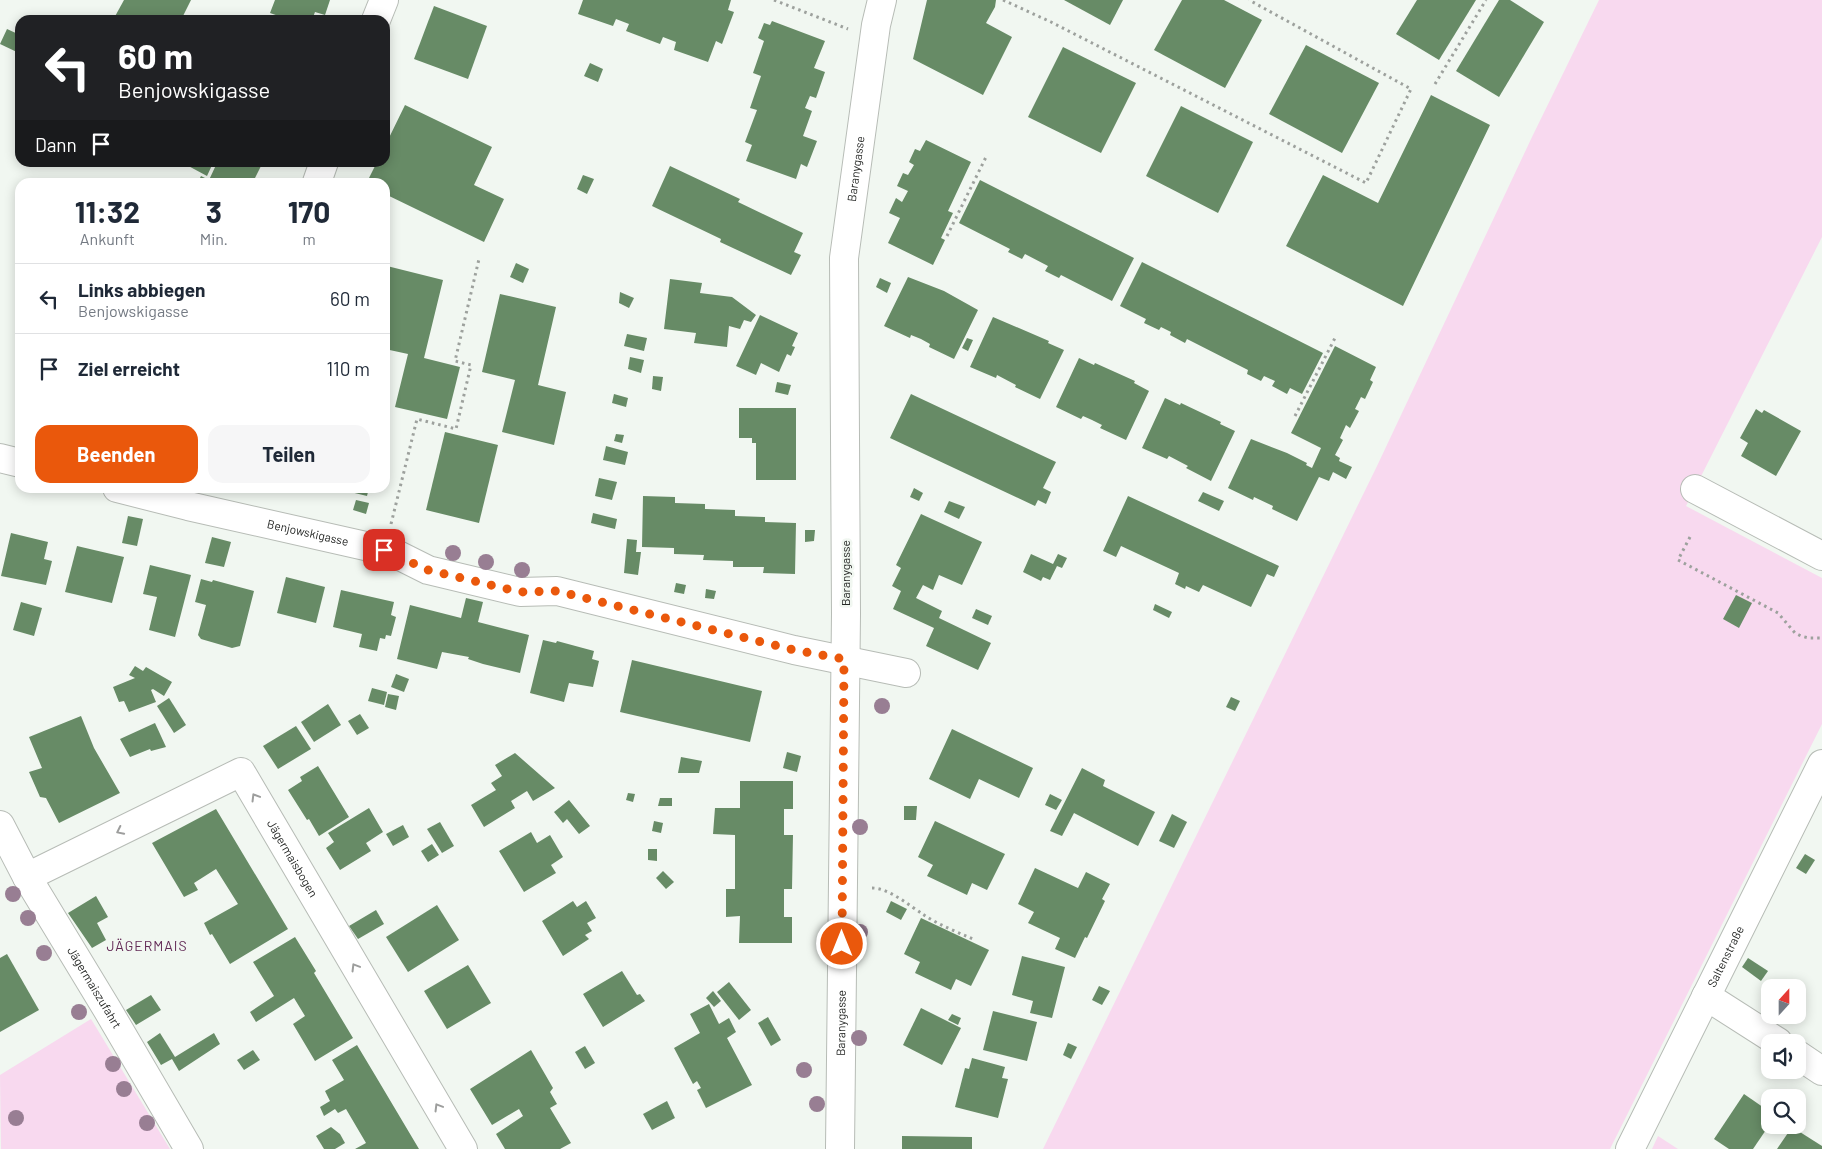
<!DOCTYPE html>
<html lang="de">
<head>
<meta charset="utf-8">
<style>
	:root { --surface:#fff; --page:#f6f6f7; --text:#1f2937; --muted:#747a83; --line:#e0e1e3; --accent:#ea580c }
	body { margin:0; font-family:Barlow,sans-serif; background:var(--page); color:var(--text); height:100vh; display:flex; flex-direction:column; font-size:19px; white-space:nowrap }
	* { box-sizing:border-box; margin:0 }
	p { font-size:16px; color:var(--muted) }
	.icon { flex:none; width:28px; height:28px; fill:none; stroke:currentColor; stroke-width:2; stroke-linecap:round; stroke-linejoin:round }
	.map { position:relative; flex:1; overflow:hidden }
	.details { position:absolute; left:15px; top:178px; width:375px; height:315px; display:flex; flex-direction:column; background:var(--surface); border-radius:15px; box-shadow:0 2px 12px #0003 }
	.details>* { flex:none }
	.guide { position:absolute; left:15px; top:15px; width:375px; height:152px; border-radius:15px; box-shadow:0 2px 12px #0003; background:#202124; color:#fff; overflow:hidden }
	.needle { width:32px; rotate:21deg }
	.controls { position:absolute; left:1761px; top:979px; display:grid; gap:10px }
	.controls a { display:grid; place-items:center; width:45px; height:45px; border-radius:10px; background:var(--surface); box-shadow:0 2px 12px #0003; font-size:25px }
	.pin { position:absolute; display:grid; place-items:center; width:42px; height:42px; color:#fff; margin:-21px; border-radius:10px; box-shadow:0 2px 8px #0006 }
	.me { position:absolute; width:55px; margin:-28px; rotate:0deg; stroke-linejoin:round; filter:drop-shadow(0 0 4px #0008) }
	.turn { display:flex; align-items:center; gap:18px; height:105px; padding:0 20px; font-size:22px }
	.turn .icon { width:65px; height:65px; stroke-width:2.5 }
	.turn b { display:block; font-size:35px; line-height:42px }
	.then { display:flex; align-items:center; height:48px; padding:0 20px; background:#0003; gap:10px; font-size:19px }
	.eta { display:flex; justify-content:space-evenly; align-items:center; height:85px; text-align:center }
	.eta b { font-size:30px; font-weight:700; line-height:35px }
	.cta { display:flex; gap:10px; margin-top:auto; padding:10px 20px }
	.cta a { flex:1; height:58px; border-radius:15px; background:var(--accent); color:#fff; font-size:20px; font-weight:700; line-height:58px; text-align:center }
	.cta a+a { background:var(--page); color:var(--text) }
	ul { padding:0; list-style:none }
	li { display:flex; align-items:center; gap:15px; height:70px; padding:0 20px; border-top:1px solid var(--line) }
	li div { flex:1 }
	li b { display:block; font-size:19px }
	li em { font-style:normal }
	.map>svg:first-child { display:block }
</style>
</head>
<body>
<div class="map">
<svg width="1822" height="1149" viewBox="0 0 1822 1149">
	<rect width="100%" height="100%" fill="#f1f7f1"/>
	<g fill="#f8d9ef">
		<path d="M1599 0H1822V237L1686 506 1822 578V724L1610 1149H1043L1377 466 1532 137Z"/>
		<path d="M91 1019 170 1149H1L0 1075Z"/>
		<path d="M1658 1136 1678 1149H1652Z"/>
	</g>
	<g fill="#678b66">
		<path d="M124 0H191L181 20H113Z"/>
		<path d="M275 0H330L325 15 315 12 312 20H290L270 13Z"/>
		<path d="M583 0H731L728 10 734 12 722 44 716 41 708 62 674 50 676 42 663 37 660 44 626 31 629 24 616 19 613 26 578 14Z"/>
		<path d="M927 0H996L995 7 986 23 1012 37 983 95 913 59Z"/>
		<path d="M1064 0H1123L1110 25Z"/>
		<path d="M1182 0H1224L1262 20 1225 88 1154 50Z"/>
		<path d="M1417 0H1476L1439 60 1396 34Z"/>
		<path d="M1499 0H1510L1544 22 1499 97 1456 71Z"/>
		<path d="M434 6 487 26 468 79 414 59Z"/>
		<path d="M772 21 825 41 814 68 825 72 816 98 810 96 805 108 812 111 803 136 817 141 807 167 801 164 796 179 746 161 752 145 745 142 757 110 750 108 761 76 753 73 764 41 758 38 764 23 770 25Z"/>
		<path d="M7 29 20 35 19 53 0 44Z"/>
		<path d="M1306 45 1379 83 1342 153 1269 114Z"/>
		<path d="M1063 47 1136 83 1101 153 1028 117Z"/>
		<path d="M590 63 603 69 598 82 584 76Z"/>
		<path d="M1431 95 1490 125 1403 306 1286 246 1323 175 1378 203Z"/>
		<path d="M405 105 492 147 474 185 504 199 484 242 385 194V182H367L377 162H385V146Z"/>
		<path d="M1181 106 1253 142 1218 213 1146 176Z"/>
		<path d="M926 140 971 162 948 211 953 213 941 238 945 240 933 265 888 243 900 218 889 213 896 198 902 202 908 191 897 186 903 173 908 175 914 165 909 162 915 149 920 151Z"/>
		<path d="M181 162H263L253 182H198L201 176 209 180 216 165 213 163 207 176Z"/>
		<path d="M670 166 740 199 738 202 803 233 794 252 801 255 791 275 720 242 721 239 652 206Z"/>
		<path d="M583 175 594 179 587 194 577 189Z"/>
		<path d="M980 180 1134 258 1112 301 1061 275 1059 278 1045 271 1048 266 1025 254 1022 259 1008 252 1010 249 959 223Z"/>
		<path d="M1142 262 1323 353 1302 394 1290 388 1287 394 1272 386 1275 381 1264 376 1261 381 1247 374 1248 370 1187 339 1185 343 1170 335 1171 332 1161 327 1159 330 1144 323 1146 319 1120 306Z"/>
		<path d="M516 263 529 269 523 283 510 277Z"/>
		<path d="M387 266 443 280 424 358 460 367 447 419 395 407 408 354 385 349V274Z"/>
		<path d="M908 277 944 291 978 310 954 359 929 347 930 344 921 339 911 335 910 338 884 326Z"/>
		<path d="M880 278 891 283 887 293 876 287Z"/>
		<path d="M670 279 702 283 700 293 732 297 756 315 751 322 744 320 740 329 729 326 727 347 694 343 696 333 664 329Z"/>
		<path d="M620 292 634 298 629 308 619 303Z"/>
		<path d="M500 294 556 307 538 385 566 392 554 445 502 432 515 380 482 372Z"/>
		<path d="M760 315 798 333 792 346 795 347 791 356 787 354 779 372 761 363 756 375 736 366Z"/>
		<path d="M993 317 1049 341 1048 343 1064 350 1040 399 1015 387 1016 385 997 375 996 378 970 367Z"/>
		<path d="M627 334 647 338 644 351 624 346Z"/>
		<path d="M967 338 973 340 968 351 962 348Z"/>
		<path d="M1335 346 1376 367 1370 380 1373 382 1365 399 1361 397 1355 409 1359 411 1350 428 1346 425 1340 438 1343 440 1335 455 1340 458 1339 461 1352 467 1346 479 1333 472 1329 481 1319 477 1297 521 1272 509 1273 506 1254 497 1253 500 1228 488 1251 439 1287 453 1307 463 1306 465 1312 468 1321 448 1291 433Z"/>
		<path d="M630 357 644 360 641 373 628 369Z"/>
		<path d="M1079 358 1094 365 1095 363 1135 381 1134 383 1149 391 1126 440 1100 428 1102 425 1092 420 1083 416 1081 419 1056 407Z"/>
		<path d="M653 376 663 377 661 391 652 389Z"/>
		<path d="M777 382 791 385 788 395 775 392Z"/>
		<path d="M614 394 628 398 626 407 612 403Z"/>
		<path d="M911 394 1056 462 1043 488 1051 492 1046 504 1038 500 1035 506 890 438Z"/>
		<path d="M1165 398 1180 405 1181 403 1221 422 1220 424 1235 431 1211 481 1186 468 1188 466 1169 456 1167 459 1142 448Z"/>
		<path d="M739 408H796V480H756V443H752V438H739Z"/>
		<path d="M1756 409 1762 413 1764 410 1801 431 1776 476 1741 456 1748 443 1740 438Z"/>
		<path d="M445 432 498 445 479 523 426 510Z"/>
		<path d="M616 434 624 435 622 443 614 441Z"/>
		<path d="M606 446 628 452 625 465 603 460Z"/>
		<path d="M599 478 617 482 612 500 595 496Z"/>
		<path d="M334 488H369L367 496Z"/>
		<path d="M914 488 923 493 919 501 910 497Z"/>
		<path d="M1203 492 1224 501 1219 511 1198 501Z"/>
		<path d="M643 496 675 497V503L705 504V509L735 510V516L765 517V522L796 523 795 574 763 573 764 567H733V561L703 560 704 555 674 554V548L642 547Z"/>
		<path d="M1128 496 1279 566 1274 577 1267 574 1251 607 1203 585 1199 592 1186 586 1185 589 1175 584 1179 573 1121 546 1116 557 1103 551Z"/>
		<path d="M356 500 369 503 366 514 353 510Z"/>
		<path d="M949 501 965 507 959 519 944 512Z"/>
		<path d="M593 513 617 519 615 529 591 523Z"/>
		<path d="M921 514 982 542 962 585 939 575 933 590 923 585 916 598 942 611 939 618 991 643 978 670 926 646 934 628 893 609 901 591 892 586 901 568 896 565Z"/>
		<path d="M128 516 143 519 137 546 122 543Z"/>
		<path d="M805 530H815L814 541 805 542Z"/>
		<path d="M11 533 48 542 44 559 52 561 46 585 1 576Z"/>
		<path d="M212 537 231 542 224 567 205 563Z"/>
		<path d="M627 539 637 540 636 552H641L638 575 624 573Z"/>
		<path d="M77 546 124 557 112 603 65 592Z"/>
		<path d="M1031 554 1053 564 1058 554 1067 558 1062 568 1057 566 1050 580 1043 577 1041 581 1023 572Z"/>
		<path d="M150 565 191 575 175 637 149 630 157 597 143 594Z"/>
		<path d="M286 577 325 587 316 623 277 613Z"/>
		<path d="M201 579 212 582 213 580 254 591 240 646 232 648 201 639 198 635 206 605 195 602Z"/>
		<path d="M676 583 686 585 684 594 674 592Z"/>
		<path d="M706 589 716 591 714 599 705 598Z"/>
		<path d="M341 590 394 602 391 615 396 617 391 636 386 635 385 639 380 638 377 651 359 647 362 634 333 627Z"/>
		<path d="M1736 595 1752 603 1739 628 1723 619Z"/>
		<path d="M466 598 483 602 478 622 529 635 520 673 483 664 468 659 469 657 442 652 437 669 397 659 410 605 461 618Z"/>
		<path d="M21 602 42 608 34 636 13 630Z"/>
		<path d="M1155 604 1172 612 1169 618 1153 610Z"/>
		<path d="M976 609 992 616 988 625 972 618Z"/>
		<path d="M543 640 556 643 557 641 594 651 592 659 599 661 593 687 569 683 564 702 530 693Z"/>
		<path d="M632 660 762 691 750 742 620 712Z"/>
		<path d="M135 666 143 671 146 667 172 682 164 696 153 689 151 690 156 702 129 712 124 701 119 702 113 687 135 678 129 675Z"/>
		<path d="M396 674 409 679 404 692 391 687Z"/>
		<path d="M372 688 387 692 384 705 368 701Z"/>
		<path d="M388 694 399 696 396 710 385 707Z"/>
		<path d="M1231 697 1240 701 1235 711 1226 707Z"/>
		<path d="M169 698 186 725 174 733 157 706Z"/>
		<path d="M328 704 341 725 314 742 301 722Z"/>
		<path d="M360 714 369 728 357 735 348 721Z"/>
		<path d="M81 716 94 748 120 793 59 823 46 798 40 797 29 772 42 768 29 737Z"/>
		<path d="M155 723 166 747 151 751 150 749 130 757 120 739Z"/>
		<path d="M296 726 311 749 278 769 263 746Z"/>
		<path d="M952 729 1033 768 1019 798 979 779 970 799 929 779Z"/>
		<path d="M787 752 801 756 797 772 783 768Z"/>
		<path d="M515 753 555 788 533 801 527 791 511 801 515 808 484 827 471 805 496 790 491 783 502 776 495 765Z"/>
		<path d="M681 757 702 761 699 773H678Z"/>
		<path d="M318 766 349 817 319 836 309 819 307 820 288 790 302 781 300 777Z"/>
		<path d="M1082 768 1105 780 1103 786 1155 812 1138 846 1074 813 1062 836 1050 831Z"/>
		<path d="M740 781H793V809H784V835H793L792 889H784V917H792V943H739L740 916 726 917V889H735V835L713 834 715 808H740Z"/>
		<path d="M628 793 635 794 633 802 626 800Z"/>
		<path d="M1050 794 1062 800 1056 810 1045 805Z"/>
		<path d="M660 798H672V806H658Z"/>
		<path d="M569 800 590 826 579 834 567 819 563 823 554 812Z"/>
		<path d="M904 806H917L916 820H904Z"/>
		<path d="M369 808 383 832 366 843 371 851 340 870 326 848 334 842 328 833Z"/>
		<path d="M216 809 288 929 230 964 212 934 210 935 204 923 238 904 216 869 194 883 198 890 184 897 152 843Z"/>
		<path d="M1172 814 1187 822 1174 848 1159 841Z"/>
		<path d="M654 821 663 823 661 833 652 831Z"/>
		<path d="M935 821 1005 854 987 890 972 883 967 895 927 876 933 865 918 857Z"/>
		<path d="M440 822 454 846 442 853 427 829Z"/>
		<path d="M403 825 409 837 393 846 386 834Z"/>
		<path d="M531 832 537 843 550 835 563 857 551 865 556 873 524 892 499 851Z"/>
		<path d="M432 844 439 855 428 862 421 851Z"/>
		<path d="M648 849H657V861L648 860Z"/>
		<path d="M1805 854 1815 860 1806 874 1796 868Z"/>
		<path d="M1035 868 1078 888 1086 872 1110 884 1102 899 1105 901 1087 938 1085 937 1075 958 1055 949 1060 938 1028 923 1034 912 1018 904Z"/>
		<path d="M663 871 674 882 666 889 656 878Z"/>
		<path d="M96 896 108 917 97 923 106 940 92 948 68 913Z"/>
		<path d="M573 901 577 907 586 901 596 918 587 923 592 931 585 935 589 939 563 956 542 921Z"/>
		<path d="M891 901 907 909 901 920 886 912Z"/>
		<path d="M437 905 459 940 408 972 386 937Z"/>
		<path d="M376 910 384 924 358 939 349 926Z"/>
		<path d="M921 918 989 950 971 986 956 979 951 990 915 973 920 962 904 954Z"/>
		<path d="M295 937 316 971 314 973 353 1038 315 1061 293 1024 305 1016 294 998 256 1022 250 1012 274 996 253 962Z"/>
		<path d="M7 954 39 1010 0 1032V958Z"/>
		<path d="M1022 956 1065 967 1052 1018 1030 1013 1033 1001 1012 995Z"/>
		<path d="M1748 958 1768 971 1761 981 1742 967Z"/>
		<path d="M468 965 491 1003 447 1029 424 991Z"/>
		<path d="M622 971 637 995 640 994 645 1001 603 1027 583 994Z"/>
		<path d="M729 982 751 1010 739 1020 717 992Z"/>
		<path d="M1099 986 1110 991 1102 1005 1092 1000Z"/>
		<path d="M713 991 721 1001 714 1007 706 998Z"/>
		<path d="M151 995 161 1010 136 1025 126 1010Z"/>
		<path d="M709 1004 719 1024 729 1018 736 1032 727 1038 752 1085 706 1108 697 1090 701 1088 697 1081 693 1084 674 1048 700 1033 690 1014Z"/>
		<path d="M921 1008 961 1028 942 1065 903 1045Z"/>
		<path d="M993 1011 1037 1022 1027 1061 983 1050Z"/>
		<path d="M952 1014 961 1018 958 1025 948 1020Z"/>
		<path d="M768 1017 781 1040 771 1046 758 1023Z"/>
		<path d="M160 1033 175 1057 214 1033 220 1044 179 1071 172 1059 161 1065 147 1042Z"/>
		<path d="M1068 1043 1077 1047 1071 1059 1063 1055Z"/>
		<path d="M357 1045 375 1075 419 1149H355L366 1143 346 1109 338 1113 335 1109 324 1116 320 1107 330 1101 325 1091 344 1080 332 1060Z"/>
		<path d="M585 1046 595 1063 585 1069 575 1052Z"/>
		<path d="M253 1050 260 1060 244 1070 237 1060Z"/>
		<path d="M531 1050 553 1088 550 1092 557 1104 550 1108 571 1143 560 1149H505L496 1134 523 1116 519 1109 492 1125 470 1089Z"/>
		<path d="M972 1058 1005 1067 1002 1078 1008 1079 998 1118 955 1107 965 1068 969 1069Z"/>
		<path d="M1744 1094 1770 1112V1124L1753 1149H1729L1714 1139Z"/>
		<path d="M667 1101 675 1118 652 1130 643 1114Z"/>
		<path d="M331 1127 340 1134 345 1143 335 1149H324L316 1136Z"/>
		<path d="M1792 1127 1822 1146V1149H1777Z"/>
		<path d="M902 1136 972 1137V1149H902Z"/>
	</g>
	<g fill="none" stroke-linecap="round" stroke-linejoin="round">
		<g stroke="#b7bcb6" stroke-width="30">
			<g id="minor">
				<path d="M376 20 384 0"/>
				<path d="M317 182 324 162"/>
				<path d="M0 458 20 463"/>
				<path id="s1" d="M117 488 188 506 392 552 428 570 520 592 557 591 794 650 906 673"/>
				<path d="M1695 489 1822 556"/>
				<path id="s2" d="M0 825 27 877 107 1009 189 1149"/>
				<path id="s3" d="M27 877 241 772 463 1149"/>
				<path d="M1706 996 1778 1042"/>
				<path d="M1798 1055 1822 1071"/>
				<path id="s4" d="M840 1149 846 614 844 258 876 25 882 0"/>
				<path id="s5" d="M1630 1149 1822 764"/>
			</g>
		</g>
		<g stroke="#9da19d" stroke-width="3" stroke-dasharray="2.5 4" stroke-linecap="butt">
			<path d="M774 0 848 29"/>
			<path d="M1003 0 1051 22 1366 183 1411 89 1249 0"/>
			<path d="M1435 84 1486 0"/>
			<path d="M947 236 986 157"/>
			<path d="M1295 416 1336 336"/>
			<path d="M391 524 417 419 456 429 471 365 455 361 479 259"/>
			<path d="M1690 537 1678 560 1778 613 1795 633 1801 636 1809 638H1822"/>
			<path d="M872 888C889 888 910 906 924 915 939 925 957 932 973 939"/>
		</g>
		<use href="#minor" stroke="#fff" stroke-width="28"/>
	</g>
	<g fill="#987e93">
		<circle cx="453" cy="553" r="8"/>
		<circle cx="486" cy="562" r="8"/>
		<circle cx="522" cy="570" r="8"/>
		<circle cx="882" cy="706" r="8"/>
		<circle cx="860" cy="827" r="8"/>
		<circle cx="13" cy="894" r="8"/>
		<circle cx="28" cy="918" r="8"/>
		<circle cx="860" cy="932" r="8"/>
		<circle cx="44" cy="953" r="8"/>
		<circle cx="79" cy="1012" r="8"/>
		<circle cx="859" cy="1038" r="8"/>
		<circle cx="113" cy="1064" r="8"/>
		<circle cx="804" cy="1070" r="8"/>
		<circle cx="124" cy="1089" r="8"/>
		<circle cx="817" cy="1104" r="8"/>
		<circle cx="16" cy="1118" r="8"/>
		<circle cx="147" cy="1123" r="8"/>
	</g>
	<defs><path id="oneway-chevron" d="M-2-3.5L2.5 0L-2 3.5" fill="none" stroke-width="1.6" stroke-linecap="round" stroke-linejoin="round" transform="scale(1.25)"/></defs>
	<g stroke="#9d9e9d">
		<use href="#oneway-chevron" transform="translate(255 797) rotate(-121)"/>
		<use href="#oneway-chevron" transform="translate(120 831) rotate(154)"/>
		<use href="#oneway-chevron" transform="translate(355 967) rotate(-121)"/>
		<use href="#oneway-chevron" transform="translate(438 1107) rotate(-121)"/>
	</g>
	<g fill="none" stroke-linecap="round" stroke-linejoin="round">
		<path stroke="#ea580c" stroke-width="9" stroke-dasharray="0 16.2" d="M384 550 428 570 520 592 557 591 794 650 844 659 842 944"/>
	</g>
	<g text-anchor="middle" stroke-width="5" stroke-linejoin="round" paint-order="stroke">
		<g font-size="12" fill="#262826" stroke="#f1f7f1">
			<text dy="4" stroke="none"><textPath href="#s4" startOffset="981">Baranygasse</textPath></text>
			<text dy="4" stroke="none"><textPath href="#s1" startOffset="196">Benjowskigasse</textPath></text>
			<text transform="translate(846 573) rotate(-90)" y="4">Baranygasse</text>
			<text dy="4" stroke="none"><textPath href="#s3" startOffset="339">Jägermaisbogen</textPath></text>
			<text dy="4" stroke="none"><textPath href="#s5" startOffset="215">Saltenstraße</textPath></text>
			<text dy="4" stroke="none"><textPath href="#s2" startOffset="188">Jägermaiszufahrt</textPath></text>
			<text dy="4" stroke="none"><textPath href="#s4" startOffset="126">Baranygasse</textPath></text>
		</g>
		<g font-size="14" letter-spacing="1" fill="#622a56" stroke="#f1f7f1">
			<text x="147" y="951">JÄGERMAIS</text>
		</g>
	</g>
</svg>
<div class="controls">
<a><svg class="needle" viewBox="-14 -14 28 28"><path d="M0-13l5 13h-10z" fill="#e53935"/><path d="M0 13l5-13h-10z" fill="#747a83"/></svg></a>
<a><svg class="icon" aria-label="sound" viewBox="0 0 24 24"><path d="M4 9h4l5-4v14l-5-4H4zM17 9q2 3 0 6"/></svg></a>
<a><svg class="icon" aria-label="search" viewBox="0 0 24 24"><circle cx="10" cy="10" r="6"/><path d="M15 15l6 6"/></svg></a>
</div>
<div class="pin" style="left:384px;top:550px;background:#d93025"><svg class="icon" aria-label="arrive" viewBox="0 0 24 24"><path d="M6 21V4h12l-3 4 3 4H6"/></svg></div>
<svg class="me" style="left:842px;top:944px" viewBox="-20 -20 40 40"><circle r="17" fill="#ea580c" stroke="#fff" stroke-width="3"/><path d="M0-11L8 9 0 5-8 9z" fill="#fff"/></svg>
<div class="guide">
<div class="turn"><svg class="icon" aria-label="left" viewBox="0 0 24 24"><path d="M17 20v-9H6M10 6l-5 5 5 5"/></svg><div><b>60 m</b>Benjowskigasse</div></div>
<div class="then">Dann<svg class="icon" aria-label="arrive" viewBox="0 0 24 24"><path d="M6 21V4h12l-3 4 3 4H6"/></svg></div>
</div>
<section class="details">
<div class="eta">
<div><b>11:32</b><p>Ankunft</p></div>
<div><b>3</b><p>Min.</p></div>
<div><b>170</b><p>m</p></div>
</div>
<ul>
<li><svg class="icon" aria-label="left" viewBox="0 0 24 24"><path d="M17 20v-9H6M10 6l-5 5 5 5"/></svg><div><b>Links abbiegen</b><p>Benjowskigasse</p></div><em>60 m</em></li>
<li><svg class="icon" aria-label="arrive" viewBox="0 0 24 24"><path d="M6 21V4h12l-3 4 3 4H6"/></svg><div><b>Ziel erreicht</b></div><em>110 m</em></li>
</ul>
<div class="cta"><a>Beenden</a><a>Teilen</a></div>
</section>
</div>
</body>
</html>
